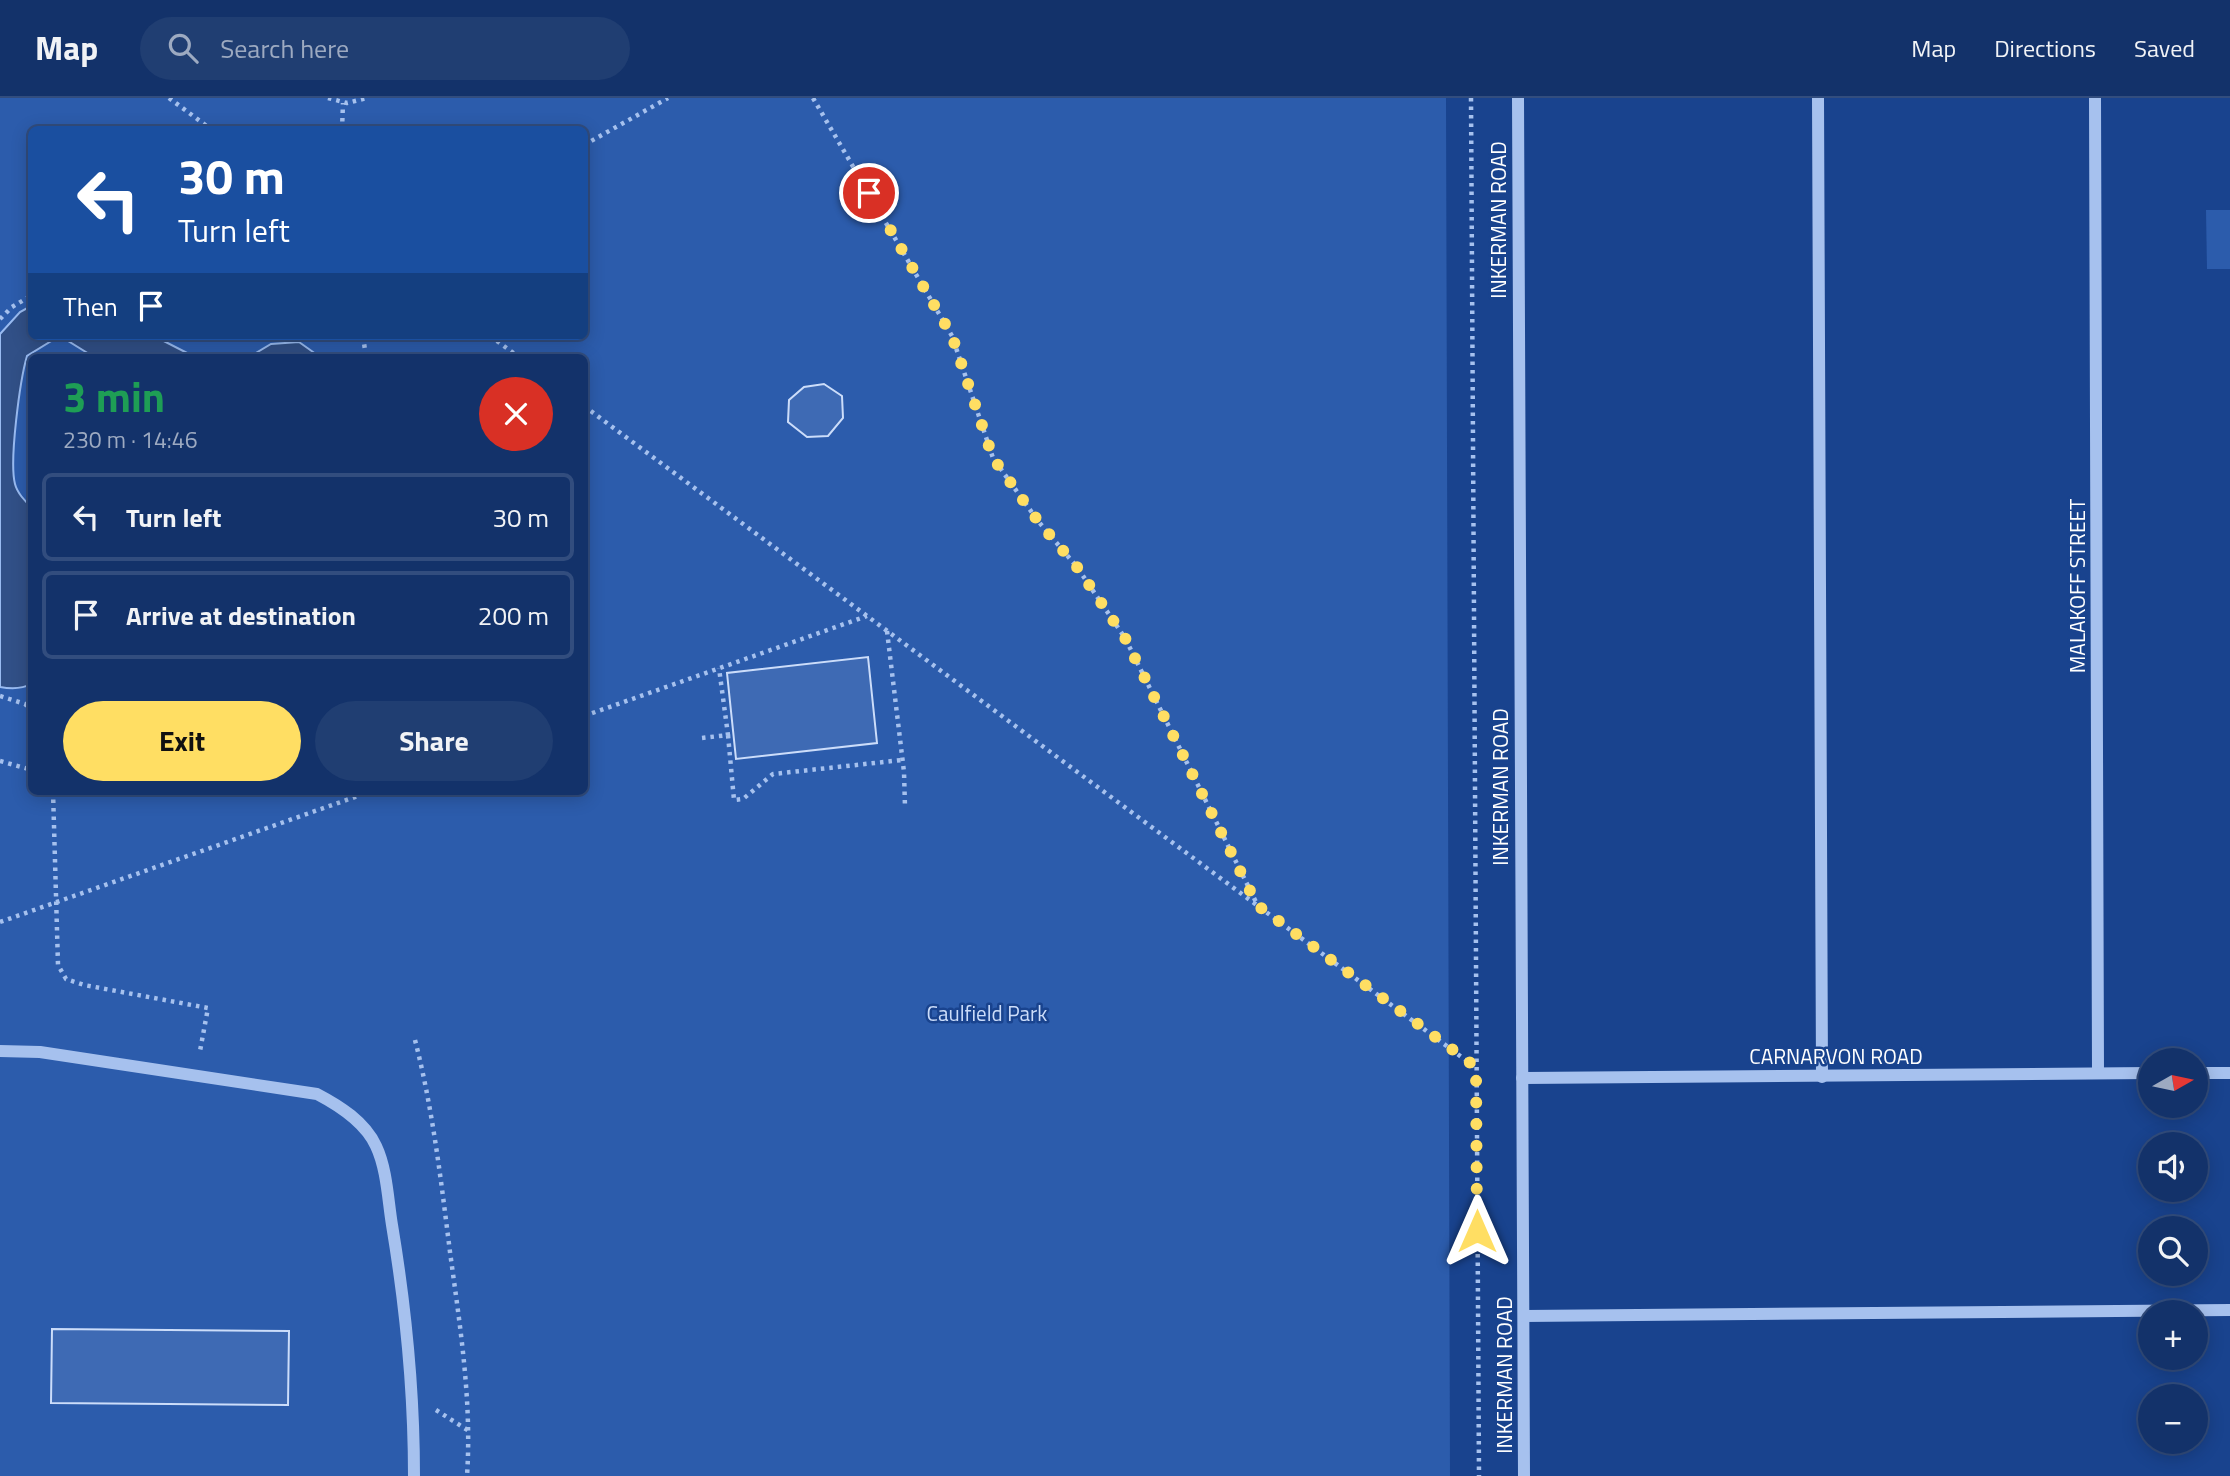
<!DOCTYPE html>
<html lang="en">
<head>
<meta charset="utf-8">
<style>
	:root { --surface:#13326a; --page:#203e72; --text:#f1f3f6; --muted:#9daac1; --line:#324d7e; --accent:#ffde63 }
	body { margin:0; font-family:"Titillium Web",sans-serif; background:var(--page); color:var(--text); height:100vh; display:flex; flex-direction:column; font-size:26px; white-space:nowrap }
	* { box-sizing:border-box; margin:0 }
	p { font-size:23px; color:var(--muted) }
	.icon { flex:none; width:38px; height:38px; fill:none; stroke:currentColor; stroke-width:2; stroke-linecap:round; stroke-linejoin:round }
	.map { position:relative; flex:1; overflow:hidden }
	.details { position:absolute; left:28px; top:256px; width:560px; height:441px; display:flex; flex-direction:column; background:var(--surface); border-radius:10px; box-shadow:0 4px 18px #0003,0 0 0 2px var(--line) }
	.details>* { flex:none }
	.guide { position:absolute; left:28px; top:28px; width:560px; height:214px; border-radius:10px; box-shadow:0 4px 18px #0003,0 0 0 2px var(--line); background:#1a4fa0; color:#fff; overflow:hidden }
	.needle { width:46px; rotate:81deg }
	.fabs { position:absolute; left:2138px; top:950px; display:grid; gap:14px }
	.fabs a { display:grid; place-items:center; width:70px; height:70px; border-radius:50%; background:var(--surface); box-shadow:0 4px 18px #0003,0 0 0 2px var(--line); font-size:35px }
	.pin { position:absolute; display:grid; place-items:center; width:60px; height:60px; color:#fff; margin:-30px; border:4px solid #fff; border-radius:50%; box-shadow:0 2px 7px #0007 }
	.me { position:absolute; width:77px; margin:-38px; rotate:0deg; stroke-linejoin:round; filter:drop-shadow(0 0 5px #0008) }
	.turn { display:flex; align-items:center; gap:24px; height:147px; padding:0 35px; font-size:32px }
	.turn .icon { width:91px; height:91px; stroke-width:2.5 }
	.turn b { display:block; font-size:49px; line-height:60px }
	.then { display:flex; align-items:center; height:66px; padding:0 35px; background:#0003; gap:14px; font-size:26px }
	.round { display:grid; place-items:center; flex:none; width:74px; height:74px; border-radius:37px; background:var(--page) }
	.headline { display:flex; align-items:center; justify-content:space-between; height:119px; padding:0 35px }
	h1 { font-size:42px; font-weight:700; line-height:52px; color:#1e9e55 }
	.cta { display:flex; gap:14px; margin-top:auto; padding:14px 35px }
	.cta a { flex:1; height:80px; border-radius:42px; background:var(--accent); color:#111; font-size:28px; font-weight:700; line-height:80px; text-align:center }
	.cta a+a { background:var(--page); color:var(--text) }
	ul { padding:0; list-style:none }
	li { display:flex; align-items:center; gap:21px; height:88px; margin:0 14px 10px; padding:0 21px; border:4px solid var(--line); border-radius:10px }
	li div { flex:1 }
	li b { display:block; font-size:26px }
	li em { font-style:normal }
	header { display:flex; align-items:center; gap:42px; box-sizing:border-box; height:98px; padding:0 35px; background:var(--surface); border-bottom:2px solid var(--line) }
	header strong { font-size:33px }
	nav { display:flex; gap:38px; margin-inline-start:auto; font-size:24px }
	.search { width:490px; height:63px; background:var(--page); display:flex; align-items:center; gap:18px; box-sizing:border-box; padding:0 24px; border-radius:38px; color:var(--muted); font-size:26px }
	.map>svg:first-child { display:block }
</style>
</head>
<body>
<header>
<strong>Map</strong>
<div class="search"><svg class="icon" aria-label="search" viewBox="0 0 24 24"><circle cx="10" cy="10" r="6"/><path d="M15 15l6 6"/></svg>Search here</div>
<nav><a>Map</a><a>Directions</a><a>Saved</a></nav>
</header>
<div class="map">
<svg width="2230" height="1378" viewBox="0 0 2230 1378">
	<rect width="100%" height="100%" fill="#19438e"/>
	<g fill="#2c5cac" fill-rule="evenodd">
		<path d="M0 0H1446L1450 1378H0ZM32 32H584V238H32ZM32 259H584V693H32Z"/>
		<path d="M2206 112H2230V171H2207Z"/>
	</g>
	<g fill="#315087" stroke="#99bbf1" stroke-width="2">
		<path d="M31 208 32 238H154L195 259H94L68 243 53 242 27 258C20 282 9 363 15 386 17 394 25 404 31 408V586C22 591 11 591 0 589V236L20 214Z"/>
		<path d="M299 244 320 259H249L271 246Z"/>
	</g>
	<g fill="#3e6ab4" stroke="#ccddfa" stroke-width="2">
		<path d="M824 286 842 298 843 320 828 338 807 339 788 324 789 302 804 289Z"/>
		<path d="M868 559 877 645 736 661 727 575Z"/>
		<path d="M52 1231 289 1233 288 1307 51 1305Z"/>
	</g>
	<g fill="none" stroke-linecap="round" stroke-linejoin="round">
		<g stroke="#a6c1ee" stroke-width="4.5" stroke-dasharray="3.5 5" stroke-linecap="butt">
			<path d="M169 0 212 32"/>
			<path d="M328 0 347 5 367 0"/>
			<path d="M813 0 952 238 993 360 1038 423 1077 469 1125 540 1256 804"/>
			<path d="M1471 0 1479 1378"/>
			<path d="M342 32 343 5"/>
			<path d="M584 47 668 0"/>
			<path d="M0 221 12 209 32 197"/>
			<path d="M363 238 366 259"/>
			<path d="M490 238 519 259"/>
			<path d="M584 308 1475 969"/>
			<path d="M887 533 904 674 905 709"/>
			<path d="M0 598 25 606 32 613"/>
			<path d="M584 618 867 518"/>
			<path d="M728 637 734 702 743 701 773 676 902 662"/>
			<path d="M702 640 728 637 719 570"/>
			<path d="M0 663 32 672"/>
			<path d="M53 693 58 867 66 881 84 887 208 910 200 953"/>
			<path d="M0 824 372 693"/>
			<path d="M415 942C433 1012 441 1083 450 1154 460 1228 472 1303 467 1378"/>
			<path d="M436 1312 469 1333"/>
		</g>
		<g stroke="#a6c1ee" stroke-width="12">
			<path d="M1518 0 1524 1378"/>
			<path d="M1818 0 1822 979"/>
			<path d="M2095 0 2098 975"/>
			<path d="M0 953 40 954 317 996C340 1008 365 1024 376 1048 387 1071 388 1103 392 1127 406 1211 414 1293 414 1378"/>
			<path d="M2196 975H2230"/>
			<path d="M1522 980 2151 975"/>
			<path d="M1524 1218 2230 1212"/>
		</g>
	</g>
	<g fill="none" stroke-linecap="round" stroke-linejoin="round">
		<path stroke="#ffde63" stroke-width="12" stroke-dasharray="0 21.6" d="M869 95 952 238 993 360 1038 423 1077 469 1125 540 1257 807 1476 969 1477 1133"/>
	</g>
	<g text-anchor="middle" stroke-width="5" stroke-linejoin="round" paint-order="stroke">
		<g font-size="21" fill="#fff" stroke="#19438e">
			<text transform="translate(1499 122) rotate(-90)" y="7">INKERMAN ROAD</text>
			<text transform="translate(2078 488) rotate(-90)" y="7">MALAKOFF STREET</text>
			<text transform="translate(1501 689) rotate(-90)" y="7">INKERMAN ROAD</text>
			<text x="1836" y="966">CARNARVON ROAD</text>
			<text transform="translate(1505 1277) rotate(-90)" y="7">INKERMAN ROAD</text>
		</g>
		<g font-size="21" fill="#ccddfa" stroke="#19438e">
			<text x="987" y="923">Caulfield Park</text>
		</g>
	</g>
</svg>
<div class="fabs">
<a><svg class="needle" viewBox="-14 -14 28 28"><path d="M0-13l5 13h-10z" fill="#e53935"/><path d="M0 13l5-13h-10z" fill="#9daac1"/></svg></a>
<a><svg class="icon" aria-label="sound" viewBox="0 0 24 24"><path d="M4 9h4l5-4v14l-5-4H4zM17 9q2 3 0 6"/></svg></a>
<a><svg class="icon" aria-label="search" viewBox="0 0 24 24"><circle cx="10" cy="10" r="6"/><path d="M15 15l6 6"/></svg></a>
<a>+</a>
<a>−</a>
</div>
<div class="pin" style="left:869px;top:95px;background:#d93025"><svg class="icon" aria-label="arrive" viewBox="0 0 24 24"><path d="M6 21V4h12l-3 4 3 4H6"/></svg></div>
<svg class="me" style="left:1477px;top:1133px" viewBox="-20 -20 40 40"><path d="M0-17L14 15 0 8-14 15z" fill="#ffde63" stroke="#fff" stroke-width="4"/></svg>
<div class="guide">
<div class="turn"><svg class="icon" aria-label="left" viewBox="0 0 24 24"><path d="M17 20v-9H6M10 6l-5 5 5 5"/></svg><div><b>30 m</b>Turn left</div></div>
<div class="then">Then<svg class="icon" aria-label="arrive" viewBox="0 0 24 24"><path d="M6 21V4h12l-3 4 3 4H6"/></svg></div>
</div>
<section class="details">
<div class="headline"><div><h1>3 min</h1><p>230 m · 14:46</p></div><a class="round" style="background:#d93025;color:#fff"><svg class="icon" aria-label="close" viewBox="0 0 24 24"><path d="M6 6l12 12M18 6L6 18"/></svg></a></div>
<ul>
<li><svg class="icon" aria-label="left" viewBox="0 0 24 24"><path d="M17 20v-9H6M10 6l-5 5 5 5"/></svg><div><b>Turn left</b></div><em>30 m</em></li>
<li><svg class="icon" aria-label="arrive" viewBox="0 0 24 24"><path d="M6 21V4h12l-3 4 3 4H6"/></svg><div><b>Arrive at destination</b></div><em>200 m</em></li>
</ul>
<div class="cta"><a>Exit</a><a>Share</a></div>
</section>
</div>
</body>
</html>
